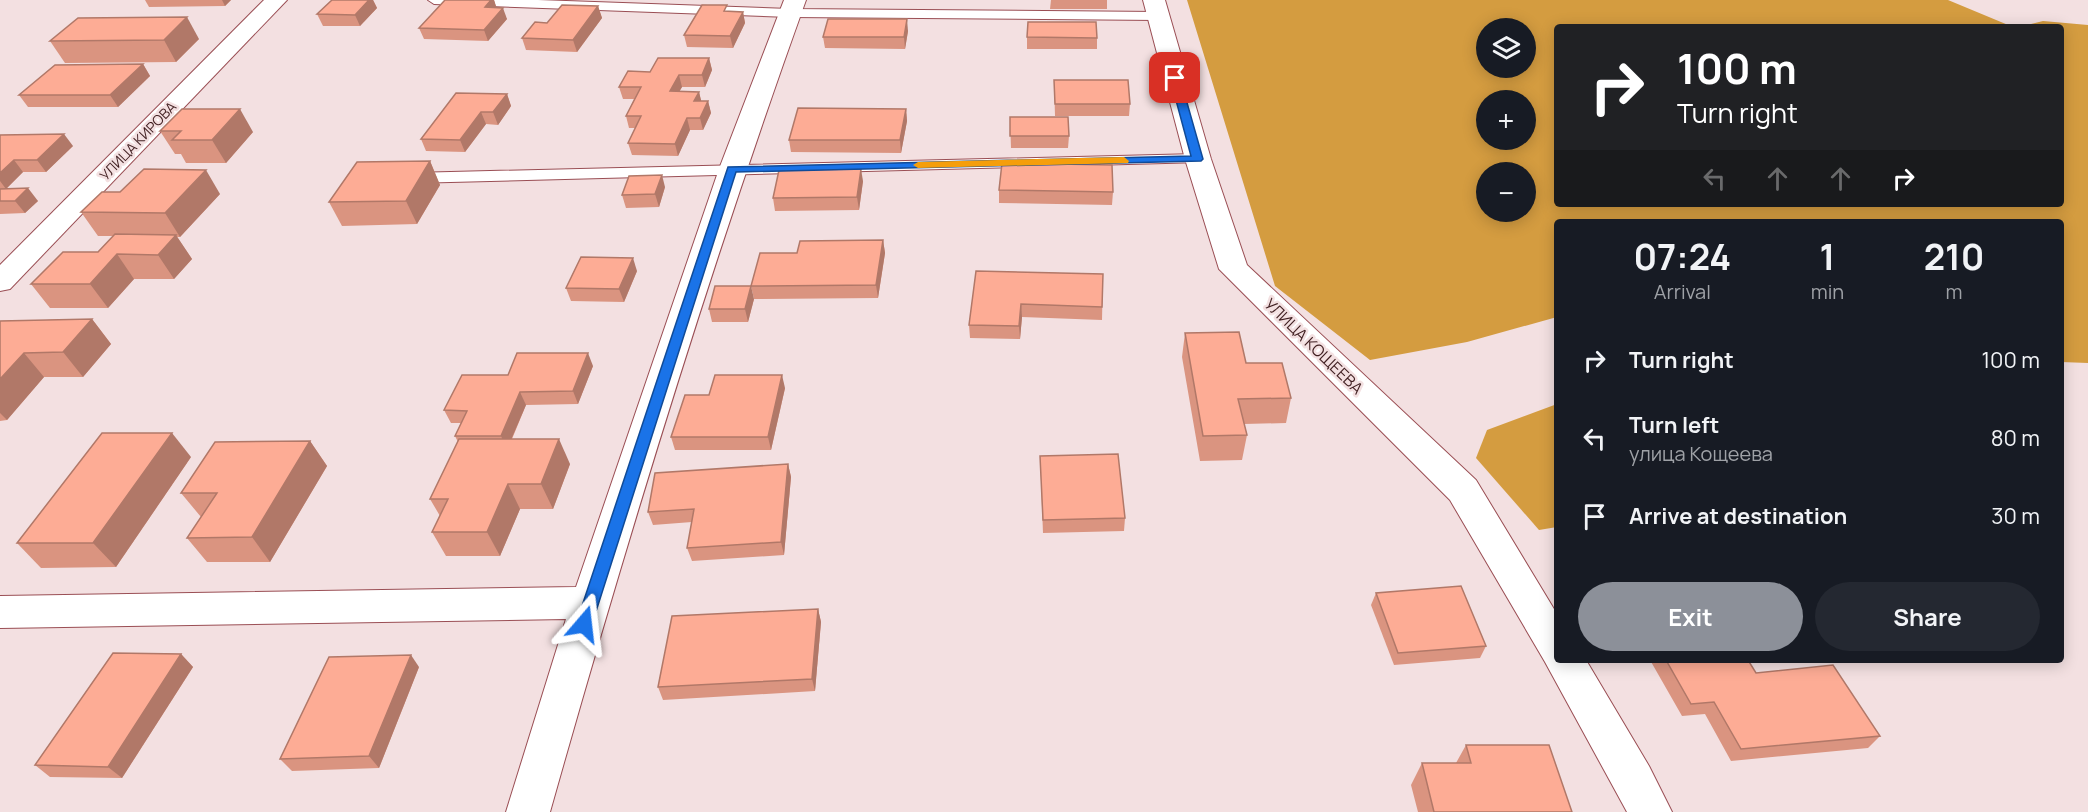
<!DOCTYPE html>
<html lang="en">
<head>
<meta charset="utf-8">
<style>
	:root { --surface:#171b24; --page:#242831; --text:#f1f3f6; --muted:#9ea1a6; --accent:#8c9099 }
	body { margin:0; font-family:Manrope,sans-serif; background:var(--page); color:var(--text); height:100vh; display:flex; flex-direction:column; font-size:22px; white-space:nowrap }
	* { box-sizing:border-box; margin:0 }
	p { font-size:20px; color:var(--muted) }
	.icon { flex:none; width:33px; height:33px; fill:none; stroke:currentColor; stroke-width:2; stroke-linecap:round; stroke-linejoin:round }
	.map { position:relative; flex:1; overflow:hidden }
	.details { position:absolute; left:1554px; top:219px; width:510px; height:444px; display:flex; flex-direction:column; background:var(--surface); border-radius:6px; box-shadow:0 3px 15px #0003 }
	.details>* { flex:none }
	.guide { position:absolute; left:1554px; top:24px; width:510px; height:183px; border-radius:6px; box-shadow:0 3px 15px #0003; background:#202124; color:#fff; overflow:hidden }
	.buttons { position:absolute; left:1476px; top:18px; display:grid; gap:12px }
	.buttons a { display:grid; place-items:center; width:60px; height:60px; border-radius:50%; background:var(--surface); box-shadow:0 3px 15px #0003; font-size:30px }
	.pin { position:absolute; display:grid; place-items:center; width:51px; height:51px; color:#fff; margin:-26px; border-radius:12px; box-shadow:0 3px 9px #0006 }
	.me { position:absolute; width:66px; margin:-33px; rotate:17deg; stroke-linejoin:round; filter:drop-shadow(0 0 4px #0008) }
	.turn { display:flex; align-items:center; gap:21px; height:126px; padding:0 24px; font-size:27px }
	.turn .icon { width:78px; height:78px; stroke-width:2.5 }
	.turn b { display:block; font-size:42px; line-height:51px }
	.lanes { display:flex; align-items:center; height:57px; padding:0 24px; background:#0003; justify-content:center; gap:30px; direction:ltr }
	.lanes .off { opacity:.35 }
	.eta { display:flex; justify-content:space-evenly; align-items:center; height:102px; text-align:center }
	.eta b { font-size:36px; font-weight:700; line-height:42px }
	.button { display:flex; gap:12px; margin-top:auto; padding:12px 24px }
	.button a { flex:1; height:69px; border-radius:36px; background:var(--accent); color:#fff; font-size:24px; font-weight:700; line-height:69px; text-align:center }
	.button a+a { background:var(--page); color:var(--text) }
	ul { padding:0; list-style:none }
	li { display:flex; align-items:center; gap:18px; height:78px; padding:0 24px }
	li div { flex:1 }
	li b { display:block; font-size:22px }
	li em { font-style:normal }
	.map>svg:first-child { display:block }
</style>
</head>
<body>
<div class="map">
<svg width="2088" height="812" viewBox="0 0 2088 812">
	<rect width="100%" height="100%" fill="#f3e0e1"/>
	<g fill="#d49c40" fill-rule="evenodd">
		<path d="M1187 0H1948L2013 27H1557V204H2061V27H2019L2043 21 2088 25V363L2061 362V222H1557V317L1467 342 1370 360 1275 286ZM1486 28H1526V68H1486ZM1486 100H1526V140H1486ZM1486 172H1526V212H1486Z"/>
		<path d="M1557 404V527L1539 530 1476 458 1487 430Z"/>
	</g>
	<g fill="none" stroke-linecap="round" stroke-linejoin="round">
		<g stroke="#9a4e54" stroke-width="2">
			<g id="service">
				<path d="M428 0H538L790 9 1158 12 1164 16 1158 20 790 17 434 4Z"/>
				<path d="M1198 154 1203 156 1206 159 1203 162 411 183 403 178 411 173Z"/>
			</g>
		</g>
		<g stroke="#9a4e54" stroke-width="2">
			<g id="minor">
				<path d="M264 0H287L10 289 0 291V265Z"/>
				<path d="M784 0H806C710 267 627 539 550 812H506L566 619 0 628V596L576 587 719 169Z"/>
				<path d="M1143 0H1165L1211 159 1247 265 1476 480 1557 614V660H1586L1649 766 1672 812H1627L1545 662 1450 500 1219 269 1185 159Z"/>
			</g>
		</g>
		<use href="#service" fill="#fff" fill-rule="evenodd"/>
		<use href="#minor" fill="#fff" fill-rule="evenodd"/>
	</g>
	<g fill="#da9480">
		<path d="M145 0H231L225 6 149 7Z"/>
		<path d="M332 0H373L377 8 360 26H323L317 14Z"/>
		<path d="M445 0H494L496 7 507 19 488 41 424 39 419 28Z"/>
		<path d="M1051 0H1107V9H1050Z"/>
		<path d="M598 6 602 18 577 52 526 50 522 38 547 23Z"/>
		<path d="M729 11 743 12 745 23 733 48 687 47 684 35Z"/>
		<path d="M908 31 905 49 825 48 823 37Z"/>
		<path d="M1027 37 1097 38V49H1027Z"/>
		<path d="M199 39 176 62 65 63 50 41Z"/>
		<path d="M709 58 712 70 705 87H682L679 91 699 92 701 101H708L711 113 703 130H690L678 156 632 155 628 143 635 128H629L626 116 634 99H623L619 87 650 72Z"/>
		<path d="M143 64 150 76 118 107H28L19 95Z"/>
		<path d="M1054 80 1130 104 1129 116H1055Z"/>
		<path d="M507 94 511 106 498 125 486 124 465 152 426 151 421 139Z"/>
		<path d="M906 109 907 121 901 153 791 152 789 140Z"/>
		<path d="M1010 117 1069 136 1068 148H1011Z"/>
		<path d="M160 131 253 132 226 163H186L181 154H175Z"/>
		<path d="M0 135 73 146 46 172H23L6 189H0Z"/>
		<path d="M430 161 440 185 417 224 342 226 329 202Z"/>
		<path d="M863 181 859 210 775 211 773 198Z"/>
		<path d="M665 187 659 207 626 208 622 195Z"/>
		<path d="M0 189 38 201 25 213 0 214Z"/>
		<path d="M999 190 1113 192 1112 205 999 203Z"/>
		<path d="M220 194 180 237H177L192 259 174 279H134L108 308H50L31 284 98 252 113 236H98L81 212Z"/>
		<path d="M883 240 885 253 878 298 754 299 751 286 797 253Z"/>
		<path d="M637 271 624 302 571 301 566 288Z"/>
		<path d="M976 271 1103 274 1102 320 1022 317 1020 339 970 338 969 325Z"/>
		<path d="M754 299 748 322H712L709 309Z"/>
		<path d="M92 319 111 344 83 377H44L7 420 0 421V321Z"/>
		<path d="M1185 333 1246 363 1291 398 1286 423 1244 424 1247 435 1242 460 1200 461 1182 357Z"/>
		<path d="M593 366 578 404 526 405 512 439 570 464 553 509H520L500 556H446L432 532 440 516 430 499 458 442 455 436 461 423H451L444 410 508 375Z"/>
		<path d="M785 388 771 450H675L671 437 709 395Z"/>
		<path d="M310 441 327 466 270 562H207L187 538 201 517 181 493Z"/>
		<path d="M1040 456 1125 518 1124 531 1043 533Z"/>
		<path d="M191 457 116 567 41 568 17 543Z"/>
		<path d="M788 464 791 477 784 555 692 561 687 548 692 522 653 525 648 512Z"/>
		<path d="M1376 593 1486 646 1480 658 1394 665 1371 605Z"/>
		<path d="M818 609 821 622 815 691 663 700 658 687Z"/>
		<path d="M181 654 193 667 122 778 50 777 35 765Z"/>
		<path d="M1650 660H1748L1756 673 1880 736 1868 748 1731 761 1705 714 1682 716Z"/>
		<path d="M419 667 379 768 292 771 280 759Z"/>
		<path d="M1466 745 1572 812H1418L1411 785 1422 763H1456Z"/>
	</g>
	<g fill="#b17868">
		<path d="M222 0H231L225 6Z"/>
		<path d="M369 0H373L377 8 360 26 355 15Z"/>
		<path d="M491 0H494L497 9 485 7Z"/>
		<path d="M598 6 602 18 577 52 573 40Z"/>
		<path d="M503 8 507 19 488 41 484 30Z"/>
		<path d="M743 12 745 23 733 48 730 36Z"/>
		<path d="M187 17 199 39 176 62 164 40Z"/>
		<path d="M907 19 908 31 905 49 904 37Z"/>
		<path d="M709 58 712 70 705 87 702 75Z"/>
		<path d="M143 64 150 76 118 107 110 95Z"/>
		<path d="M679 75 682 87 673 103 670 91Z"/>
		<path d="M699 92 702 104 694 101Z"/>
		<path d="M507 94 511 106 498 125 493 112Z"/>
		<path d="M708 101 711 113 703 130 700 118Z"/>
		<path d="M240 109 253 132 226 163 212 140Z"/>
		<path d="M906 109 907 121 901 153 900 140Z"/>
		<path d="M481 112 486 124 465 152 460 140Z"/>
		<path d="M687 118 690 130 678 156 675 144Z"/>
		<path d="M64 134 73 146 46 172 37 160Z"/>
		<path d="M14 160 23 172 6 189 0 181V173Z"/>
		<path d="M430 161 440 185 417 224 406 201Z"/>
		<path d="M861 169 863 181 859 210 857 197Z"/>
		<path d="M206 170 220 194 180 237 165 213Z"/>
		<path d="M662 175 665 187 659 207 655 194Z"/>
		<path d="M28 188 38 201 25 213 15 201Z"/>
		<path d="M176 235 192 259 174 279 158 255Z"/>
		<path d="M883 240 885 253 878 298 876 285Z"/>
		<path d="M117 254 134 279 108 308 90 284Z"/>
		<path d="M633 258 637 271 624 302 619 289Z"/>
		<path d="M751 286 754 299 748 322 745 309Z"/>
		<path d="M1021 304 1022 317 1020 339 1019 326Z"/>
		<path d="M92 319 111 344 83 377 63 352Z"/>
		<path d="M24 353 44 377 7 420 0 413V379Z"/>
		<path d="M588 353 593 366 578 404 573 391Z"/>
		<path d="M782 375 785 388 771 450 768 437Z"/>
		<path d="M520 392 526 405 507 449 501 436Z"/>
		<path d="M172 433 191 457 116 567 93 543Z"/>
		<path d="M559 439 570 464 553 509 541 484Z"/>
		<path d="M310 441 327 466 270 562 252 537Z"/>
		<path d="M788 464 791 477 784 555 781 542Z"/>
		<path d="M508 484 520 509 500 556 487 532Z"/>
		<path d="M818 609 821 622 815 691 812 679Z"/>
		<path d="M181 654 193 667 122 778 108 767Z"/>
		<path d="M411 655 419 667 379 768 369 756Z"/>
	</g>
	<g fill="#fdac95" stroke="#b17868" stroke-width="1.5">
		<path d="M332 0H369L355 15 317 14Z"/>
		<path d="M445 0H491L485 7 503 8 484 30 419 28Z"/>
		<path d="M562 5 598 6 573 40 522 38 535 22 547 23Z"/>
		<path d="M702 5H727L724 11 743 12 730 36 684 35Z"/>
		<path d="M187 17 164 40 50 41 78 18Z"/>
		<path d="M828 19H907L904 37H823Z"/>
		<path d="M1028 22H1096L1097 38 1027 37Z"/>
		<path d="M658 58H709L702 75H679L670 91 699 92 694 101H708L700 118H687L675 144 628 143 641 116H626L641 87H619L628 71 650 72Z"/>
		<path d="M143 64 110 95H19L55 65Z"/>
		<path d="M1054 80H1128L1130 104H1055Z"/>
		<path d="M456 93 507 94 493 112H481L460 140 421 139Z"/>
		<path d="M798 108 906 109 900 140H789Z"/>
		<path d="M182 109H240L212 140H172L181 131H160Z"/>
		<path d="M1010 117H1068L1069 136H1010Z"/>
		<path d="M64 134 37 160H14L0 173V135Z"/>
		<path d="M430 161 406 201 329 202 357 162Z"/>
		<path d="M1002 163 1112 165 1113 192 999 190Z"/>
		<path d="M144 169 206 170 165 213 81 212 102 192H120Z"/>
		<path d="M861 169 857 197 773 198 779 170Z"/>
		<path d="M662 175 655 194 622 195 629 176Z"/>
		<path d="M28 188 15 201H0V189Z"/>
		<path d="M115 234 176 235 158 255 117 254 90 284H31L63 252H98Z"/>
		<path d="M883 240 876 285 751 286 760 253H797L800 241Z"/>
		<path d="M581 257 633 258 619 289 566 288Z"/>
		<path d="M976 271 1103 274 1102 307 1021 304 1019 326 969 325Z"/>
		<path d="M715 286H751L745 309H709Z"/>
		<path d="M92 319 63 352 24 353 0 379V321Z"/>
		<path d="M1239 332 1246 363H1282L1291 398 1238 399 1247 435 1203 436 1185 333Z"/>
		<path d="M517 353H588L573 391 520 392 501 436H455L467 411 444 410 462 375H508Z"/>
		<path d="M715 375H782L768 437H671L685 395H709Z"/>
		<path d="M102 433H172L93 543H17Z"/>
		<path d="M459 439H559L541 484H508L487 532H432L448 499H430Z"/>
		<path d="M310 441 252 537 187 538 217 493H181L215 442Z"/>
		<path d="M1118 454 1125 518 1043 520 1040 456Z"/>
		<path d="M788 464 781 542 687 548 694 509 648 512 655 473Z"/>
		<path d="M1461 586 1486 646 1398 653 1376 593Z"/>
		<path d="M818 609 812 679 658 687 672 616Z"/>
		<path d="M113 653 181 654 108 767 35 765Z"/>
		<path d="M411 655 369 756 280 759 329 657Z"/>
		<path d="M1666 660H1748L1756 673 1833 665 1880 736 1741 749 1714 702 1691 704Z"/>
		<path d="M1466 745H1549L1572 812H1434L1422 763H1471Z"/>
	</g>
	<path fill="#1a73e8" stroke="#114b97" stroke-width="1.5" d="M1172 75 1180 78 1203 159 1201 161 736 172 592 624 590 629 584 631 578 629 576 624 728 167 1191 156 1170 78Z"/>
	<path fill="#f59e0b" d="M1124 157 1129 161 1128 163 918 168 913 165 918 162Z"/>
	<g text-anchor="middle" stroke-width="5" stroke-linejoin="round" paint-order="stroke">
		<g font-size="14" fill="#3f1e20" stroke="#f3e0e1">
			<text transform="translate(138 141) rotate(-46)" y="5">УЛИЦА КИРОВА</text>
		</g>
		<g font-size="16" fill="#3f1e20" stroke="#f3e0e1">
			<text transform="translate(1314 346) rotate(44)" y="6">УЛИЦА КОЩЕЕВА</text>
		</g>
	</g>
</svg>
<div class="buttons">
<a><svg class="icon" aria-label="layers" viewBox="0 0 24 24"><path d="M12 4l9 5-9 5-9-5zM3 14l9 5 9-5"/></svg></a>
<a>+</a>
<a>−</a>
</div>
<div class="pin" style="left:1175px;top:78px;background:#d93025"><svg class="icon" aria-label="arrive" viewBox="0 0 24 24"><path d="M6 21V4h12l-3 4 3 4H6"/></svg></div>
<svg class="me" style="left:584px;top:624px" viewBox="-20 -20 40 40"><path d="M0-17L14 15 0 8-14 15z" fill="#1a73e8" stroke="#fff" stroke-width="4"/></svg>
<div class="guide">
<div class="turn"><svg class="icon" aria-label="right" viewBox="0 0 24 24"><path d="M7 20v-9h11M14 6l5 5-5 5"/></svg><div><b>100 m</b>Turn right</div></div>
<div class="lanes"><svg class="icon off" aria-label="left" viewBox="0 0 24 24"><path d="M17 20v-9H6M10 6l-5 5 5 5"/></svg><svg class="icon off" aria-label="ahead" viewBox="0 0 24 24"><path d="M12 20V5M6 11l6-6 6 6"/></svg><svg class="icon off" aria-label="ahead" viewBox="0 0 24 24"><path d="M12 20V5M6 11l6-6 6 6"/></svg><svg class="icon" aria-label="right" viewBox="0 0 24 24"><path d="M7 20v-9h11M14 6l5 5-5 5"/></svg></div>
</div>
<section class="details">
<div class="eta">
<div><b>07:24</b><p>Arrival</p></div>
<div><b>1</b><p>min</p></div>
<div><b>210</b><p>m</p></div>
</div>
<ul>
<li><svg class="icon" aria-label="right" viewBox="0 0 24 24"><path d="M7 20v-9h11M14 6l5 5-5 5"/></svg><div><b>Turn right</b></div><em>100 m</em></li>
<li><svg class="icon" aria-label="left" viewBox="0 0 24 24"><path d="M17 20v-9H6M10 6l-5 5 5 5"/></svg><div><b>Turn left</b><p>улица Кощеева</p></div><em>80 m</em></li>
<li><svg class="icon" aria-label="arrive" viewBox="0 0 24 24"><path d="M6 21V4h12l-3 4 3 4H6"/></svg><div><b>Arrive at destination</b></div><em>30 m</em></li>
</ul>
<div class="button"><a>Exit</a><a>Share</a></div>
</section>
</div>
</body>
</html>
